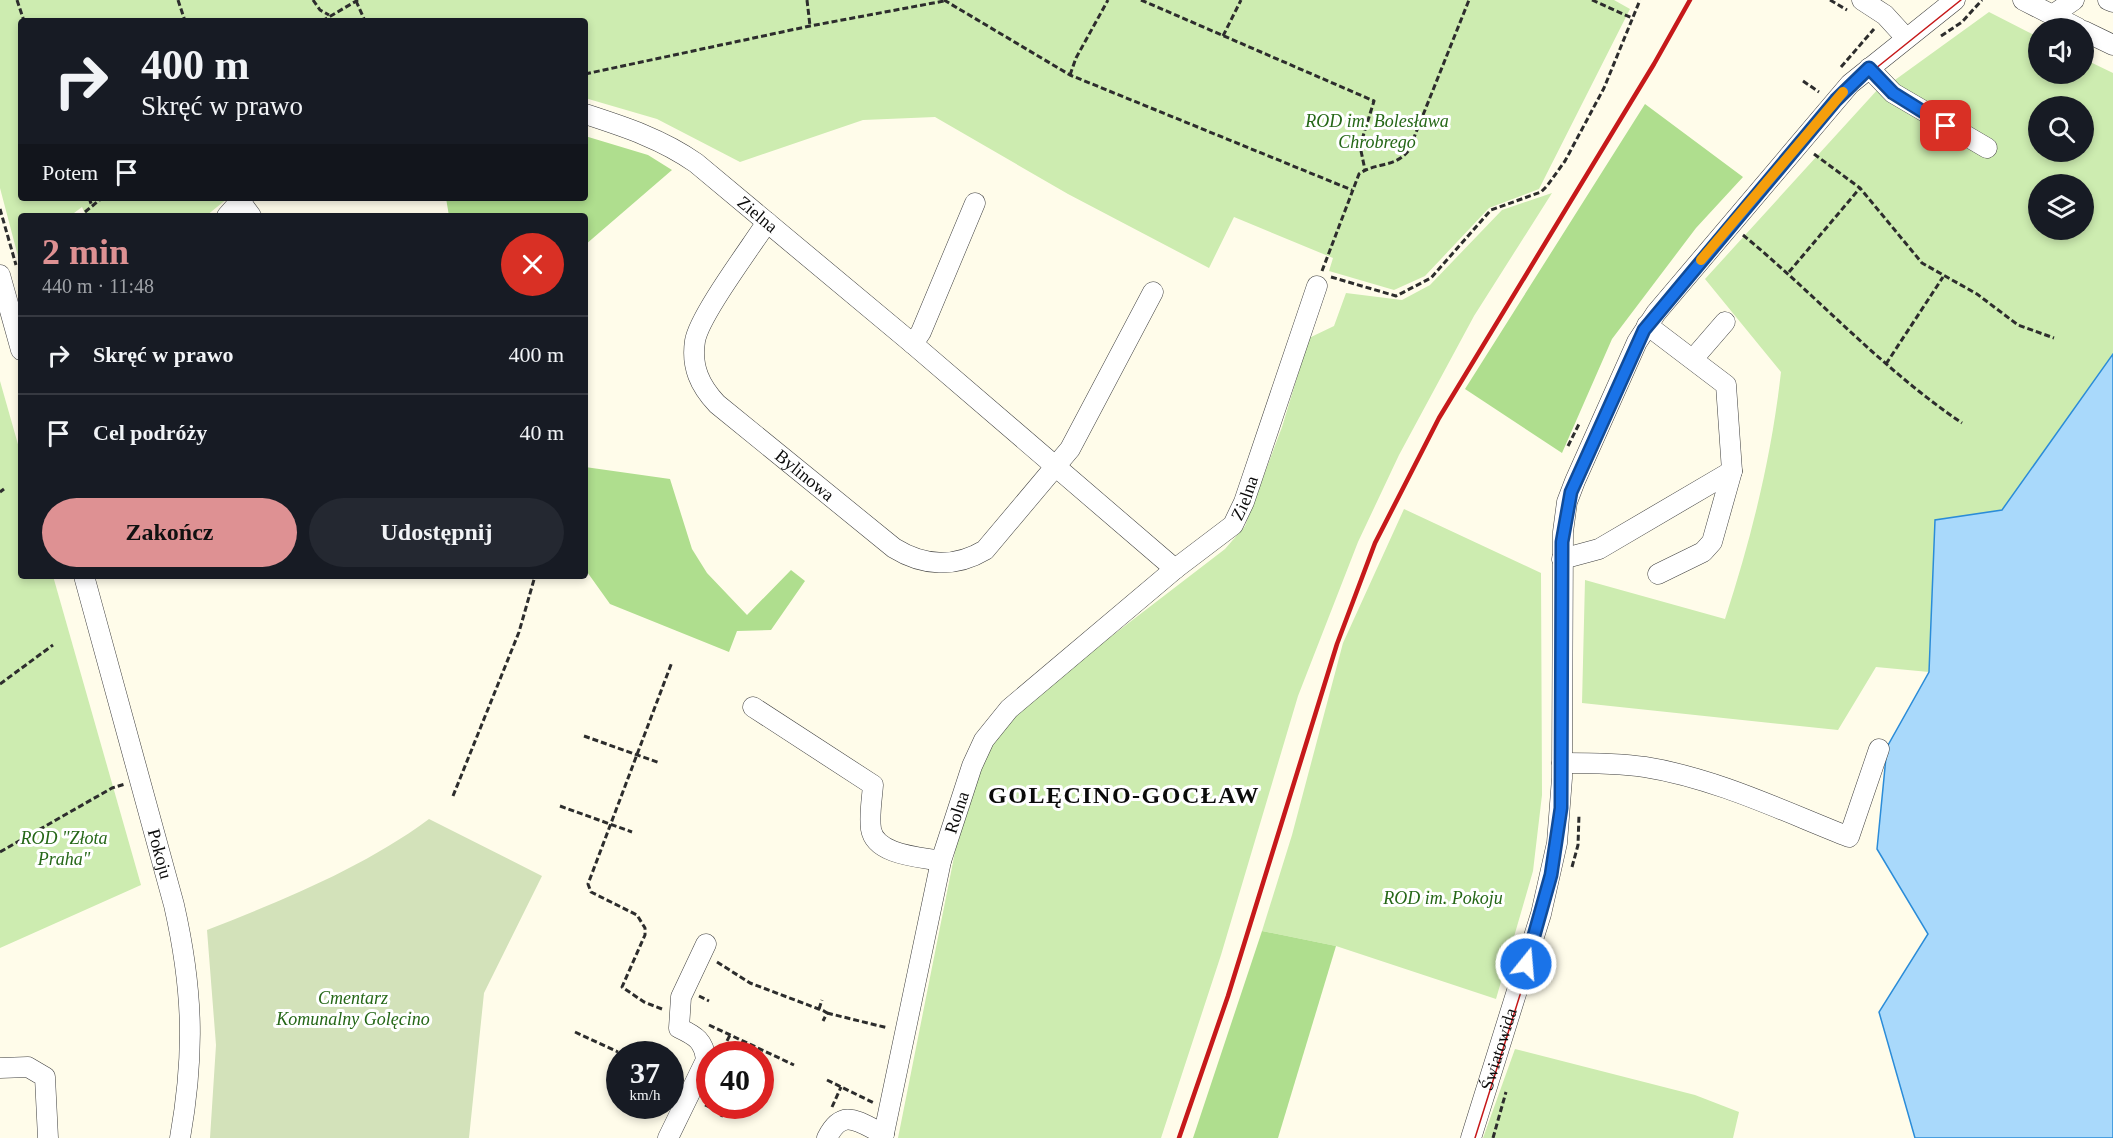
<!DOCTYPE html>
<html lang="pl">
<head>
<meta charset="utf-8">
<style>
	:root { --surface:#171b24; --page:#242831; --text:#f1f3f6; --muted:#9ea1a6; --line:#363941; --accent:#de9193 }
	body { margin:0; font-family:Georgia,serif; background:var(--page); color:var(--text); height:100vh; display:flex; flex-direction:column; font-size:22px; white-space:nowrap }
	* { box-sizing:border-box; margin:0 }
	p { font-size:20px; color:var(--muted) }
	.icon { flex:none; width:33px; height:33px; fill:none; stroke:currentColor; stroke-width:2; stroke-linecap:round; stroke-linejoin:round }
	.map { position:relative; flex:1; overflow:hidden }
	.details { position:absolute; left:18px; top:213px; width:570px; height:366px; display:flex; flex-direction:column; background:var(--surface); border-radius:6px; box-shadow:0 3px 9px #0003 }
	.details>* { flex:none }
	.hud { position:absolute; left:18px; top:18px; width:570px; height:183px; border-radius:6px; box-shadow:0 3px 9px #0003; background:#171b24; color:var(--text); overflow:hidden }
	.fabs { position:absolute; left:2028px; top:18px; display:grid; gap:12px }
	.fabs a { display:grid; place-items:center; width:66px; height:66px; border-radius:50%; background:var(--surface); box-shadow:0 3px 9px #0003; font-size:30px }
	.speed { position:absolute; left:606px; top:1041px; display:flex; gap:12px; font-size:30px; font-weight:700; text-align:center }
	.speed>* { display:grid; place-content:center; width:78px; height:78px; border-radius:50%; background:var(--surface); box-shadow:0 3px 9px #0003; line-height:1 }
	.speed small { font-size:15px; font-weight:400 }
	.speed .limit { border:9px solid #d22; background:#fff; color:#111 }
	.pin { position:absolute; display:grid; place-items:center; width:51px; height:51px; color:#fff; margin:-26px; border-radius:12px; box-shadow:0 3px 9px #0006 }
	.me { position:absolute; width:66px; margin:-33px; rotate:17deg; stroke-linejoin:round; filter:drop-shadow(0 0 4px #0008) }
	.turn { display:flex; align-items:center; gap:21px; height:126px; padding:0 24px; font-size:27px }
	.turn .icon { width:78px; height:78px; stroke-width:2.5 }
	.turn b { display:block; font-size:42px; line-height:51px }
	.then { display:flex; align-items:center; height:57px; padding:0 24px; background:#0003; gap:12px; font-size:22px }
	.round { display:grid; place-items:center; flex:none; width:63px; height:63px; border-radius:32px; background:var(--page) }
	.head { display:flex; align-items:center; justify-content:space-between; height:102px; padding:0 24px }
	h1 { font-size:36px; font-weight:600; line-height:45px; color:var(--accent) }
	.primary-button { display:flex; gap:12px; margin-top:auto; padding:12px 24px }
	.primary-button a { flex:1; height:69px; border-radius:36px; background:var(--accent); color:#111; font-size:24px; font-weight:600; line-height:69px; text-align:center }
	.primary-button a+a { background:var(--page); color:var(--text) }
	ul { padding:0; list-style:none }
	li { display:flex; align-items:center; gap:18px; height:78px; padding:0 24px; border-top:2px solid var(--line) }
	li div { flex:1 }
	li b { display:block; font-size:22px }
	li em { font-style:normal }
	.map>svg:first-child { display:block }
</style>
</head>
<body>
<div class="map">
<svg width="2113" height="1138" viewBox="0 0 2113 1138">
	<rect width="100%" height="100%" fill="#fffcea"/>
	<g fill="#cdecb0" fill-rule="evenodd">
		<path d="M0 0H1614L1630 9 1539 189 1489 208 1425 276 1394 290 1329 271 1333 258 1234 217 1209 268 1068 194 935 117 863 120 740 162 657 119 585 98V21H21V198H228L206 216H86L82 207 70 216H21L19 260 0 188Z"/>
		<path d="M1989 12 2038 37V74H2084V59L2113 73V354L2002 510 1935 520 1929 672 1876 667 1838 730 1582 703 1585 580 1725 619C1752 535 1771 460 1781 372L1705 279 1879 88 1959 144 1969 129 1888 85ZM2038 106H2084V152H2038ZM2038 184H2084V230H2038Z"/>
		<path d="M1552 193 1474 316 1399 455 1358 542 1298 696 1221 955 1161 1138H898L956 847 972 793 989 750 1010 722 1057 678 1225 549 1245 526 1282 427 1309 338 1334 326 1346 293 1402 300 1430 285 1502 210Z"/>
		<path d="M0 381 21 455V576H53L141 885 0 948Z"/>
		<path d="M1404 509 1541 573 1542 795 1533 871 1496 999 1336 946 1262 931 1292 835 1343 643Z"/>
		<path d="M1515 1049 1695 1095 1739 1112 1733 1138H1483Z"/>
	</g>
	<g fill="#afde8e">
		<path d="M1645 104 1743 177 1696 228 1612 339 1562 453 1465 389Z"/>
		<path d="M585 136 648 155 672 170 585 245V216H449L446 198H585Z"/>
		<path d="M585 467 670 479 692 549 707 573 747 615 791 570 805 581 771 630 737 631 729 652 610 604 585 569Z"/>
		<path d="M1262 931 1336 946 1278 1138H1193Z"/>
	</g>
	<path fill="#d3e2ba" d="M429 819 542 876 484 993 469 1138H210L216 1045 207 930C283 900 363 868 429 819Z"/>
	<path fill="#a9d9fb" stroke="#2b8cd8" stroke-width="1.5" d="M2113 354V1138H1915L1879 1012 1928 934 1877 849 1887 747 1929 672 1935 520 2002 510Z"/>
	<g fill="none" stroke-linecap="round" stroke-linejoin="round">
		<g stroke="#3e3e3e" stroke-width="21">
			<g id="minor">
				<path d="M1862 0 1885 15 1906 38"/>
				<path d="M2023 0 2078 28"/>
				<path d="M2108 0 2113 2"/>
				<path d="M2054 14 2074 0"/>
				<path d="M2084 31 2113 45"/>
				<path d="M1869 68 1893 93 1987 148"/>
				<path id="s1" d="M585 114C625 127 662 139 696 163L913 344 1175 569 1233 525 1244 502 1317 286"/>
				<path d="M240 201 251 216"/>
				<path d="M227 216 243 198"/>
				<path id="s2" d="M767 222C751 247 699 316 695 341 691 367 700 386 717 404L894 548C923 566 955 568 985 550L1070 449 1153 292"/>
				<path d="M0 275 21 350"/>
				<path d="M1647 325 1726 385 1732 471 1712 542 1703 552 1658 574"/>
				<path d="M913 344 921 332 975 203"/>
				<path d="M1693 359 1725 322"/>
				<path d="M1562 559 1599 549 1732 471"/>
				<path id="s3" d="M84 576 174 905C193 989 195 1053 180 1138"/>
				<path d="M753 707 873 785C872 799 869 815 871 829 875 855 920 857 941 861"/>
				<path d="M1562 763C1589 763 1618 763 1645 767 1715 778 1783 811 1849 837L1879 749"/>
				<path d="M0 1068 28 1067 45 1077 48 1138"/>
				<path d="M668 1138 706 1060C704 1041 696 1036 679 1028L681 997 706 944"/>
				<path d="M827 1138C843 1106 859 1123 884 1134"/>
				<path id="s4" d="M883 1138 941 861 972 766 984 740 1009 709 1175 569"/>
				<path id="s5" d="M1471 1138 1541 914 1557 843 1562 778 1563 532 1567 502 1575 481 1637 342 1656 313 1850 84 1955 0"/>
			</g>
		</g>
		<g stroke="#2d2d2d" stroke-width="3" stroke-dasharray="6 3" stroke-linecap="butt">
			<path d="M17 0 24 21"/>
			<path d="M178 0 185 21"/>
			<path d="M313 0 320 10 329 15"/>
			<path d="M807 0 810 26"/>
			<path d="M944 0 1070 75 1352 190"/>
			<path d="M1141 0 1374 101 1360 146 1365 170"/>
			<path d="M1592 0 1632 18"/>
			<path d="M1830 0 1847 10"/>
			<path d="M356 1 365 21"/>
			<path d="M322 21 358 0"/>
			<path d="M1223 36 1241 0"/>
			<path d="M1941 36 1962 22 1982 0"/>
			<path d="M1841 67 1874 29"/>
			<path d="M585 74 810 26 944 1"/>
			<path d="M1070 75 1076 58 1108 0"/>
			<path d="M1803 81 1819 92"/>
			<path d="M1814 154 1860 188 1922 263 1977 294 2018 325 2054 338"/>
			<path d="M89 198 92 206"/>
			<path d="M0 209 16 265"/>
			<path d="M85 212 102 198"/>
			<path d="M1743 235C1817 296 1882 369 1962 423"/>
			<path d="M1322 271 1359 174C1375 162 1396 168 1409 150L1469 0"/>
			<path d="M1789 272 1860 188"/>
			<path d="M1331 277 1396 296 1431 278 1491 210 1541 192 1547 186 1565 161 1604 88 1640 0"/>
			<path d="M1886 364 1943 277"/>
			<path d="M1568 446 1579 424"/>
			<path d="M0 492 4 489"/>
			<path d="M0 684 53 645"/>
			<path d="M584 736 660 763"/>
			<path d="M453 796 519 632 535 576"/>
			<path d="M560 806 632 832"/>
			<path d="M0 852 112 788 125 784"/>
			<path d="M1572 867 1578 845 1579 815"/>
			<path d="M717 962 750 983 824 1011 827 1013 823 1021"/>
			<path d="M699 996 709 1001"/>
			<path d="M662 1009 644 1002 622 987 645 935V928L637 915 591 892 588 884 672 662"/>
			<path d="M819 1009 822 1000"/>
			<path d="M827 1013 888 1028"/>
			<path d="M709 1025 794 1065"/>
			<path d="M575 1032 618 1052"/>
			<path d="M723 1049 730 1035"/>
			<path d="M827 1080 874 1103"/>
			<path d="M705 1105 723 1113 720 1119"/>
			<path d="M832 1107 841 1087"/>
			<path d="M1493 1138 1506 1092"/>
		</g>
		<use href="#minor" stroke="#fff" stroke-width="20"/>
		<path stroke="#c6191a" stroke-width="1.5" d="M1475 1138 1542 925 1559 850 1566 778V536L1570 507 1579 481 1637 350 1653 323 1855 85 1961 0"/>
		<path stroke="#c6191a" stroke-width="4.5" d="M1179 1138 1228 996 1337 644 1375 543 1439 418 1654 64 1690 0"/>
	</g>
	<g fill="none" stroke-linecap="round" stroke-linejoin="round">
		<g stroke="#114b97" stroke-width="15">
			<path id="route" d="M1526 964 1551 875 1561 808 1562 542 1571 492 1644 330 1836 100 1869 68 1893 93 1946 126"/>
		</g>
		<use href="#route" stroke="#1a73e8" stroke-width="10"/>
		<path stroke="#f59e0b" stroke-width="10" d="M1701 260 1843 92"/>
	</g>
	<g text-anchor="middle" stroke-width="6" stroke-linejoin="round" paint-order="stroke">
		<g font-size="18" font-style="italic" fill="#256717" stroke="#fff">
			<text x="1377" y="127">ROD im. Bolesława<tspan x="1377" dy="21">Chrobrego</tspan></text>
			<text x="64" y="844">ROD "Złota<tspan x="64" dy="21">Praha"</tspan></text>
			<text x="1443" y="904">ROD im. Pokoju</text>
			<text x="353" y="1004">Cmentarz<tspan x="353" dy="21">Komunalny Golęcino</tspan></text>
		</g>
		<g font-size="18" fill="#0b0b0b" stroke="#fff">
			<text dy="6" stroke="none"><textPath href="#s1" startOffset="202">Zielna</textPath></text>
			<text dy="6" stroke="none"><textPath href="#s2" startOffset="322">Bylinowa</textPath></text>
			<text dy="6" stroke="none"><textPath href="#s1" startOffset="852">Zielna</textPath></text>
			<text dy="6" stroke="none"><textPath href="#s4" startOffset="334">Rolna</textPath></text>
			<text dy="6" stroke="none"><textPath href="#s3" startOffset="288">Pokoju</textPath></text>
			<text dy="6" stroke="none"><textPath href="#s5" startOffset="93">Światowida</textPath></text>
		</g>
		<g font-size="24" font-weight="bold" letter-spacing="1.5" fill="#0b0b0b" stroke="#fff">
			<text x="1124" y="803">GOLĘCINO-GOCŁAW</text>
		</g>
	</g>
</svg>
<div class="fabs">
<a><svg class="icon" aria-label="sound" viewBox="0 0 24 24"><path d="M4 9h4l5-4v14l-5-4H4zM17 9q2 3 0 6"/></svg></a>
<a><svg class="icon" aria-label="search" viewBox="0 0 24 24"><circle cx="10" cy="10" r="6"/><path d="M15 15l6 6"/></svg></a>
<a><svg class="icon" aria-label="layers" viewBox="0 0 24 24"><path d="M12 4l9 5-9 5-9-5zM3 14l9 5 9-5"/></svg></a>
</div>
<div class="speed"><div>37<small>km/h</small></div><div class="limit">40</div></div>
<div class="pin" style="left:1946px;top:126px;background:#d93025"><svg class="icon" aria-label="arrive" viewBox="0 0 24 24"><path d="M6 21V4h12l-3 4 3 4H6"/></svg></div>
<svg class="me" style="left:1526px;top:964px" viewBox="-20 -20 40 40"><circle r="17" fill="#1a73e8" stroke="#fff" stroke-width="3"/><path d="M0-11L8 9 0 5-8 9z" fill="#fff"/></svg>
<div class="hud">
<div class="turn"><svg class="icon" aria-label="right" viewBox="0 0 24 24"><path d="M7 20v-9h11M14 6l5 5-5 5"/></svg><div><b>400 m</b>Skręć w prawo</div></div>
<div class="then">Potem<svg class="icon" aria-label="arrive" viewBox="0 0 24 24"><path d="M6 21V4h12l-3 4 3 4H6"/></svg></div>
</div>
<section class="details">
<div class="head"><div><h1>2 min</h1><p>440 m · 11:48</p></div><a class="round" style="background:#d93025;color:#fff"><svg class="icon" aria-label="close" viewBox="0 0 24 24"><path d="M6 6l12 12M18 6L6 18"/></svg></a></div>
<ul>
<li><svg class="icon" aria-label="right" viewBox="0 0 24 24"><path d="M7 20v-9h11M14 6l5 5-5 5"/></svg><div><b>Skręć w prawo</b></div><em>400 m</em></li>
<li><svg class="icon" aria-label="arrive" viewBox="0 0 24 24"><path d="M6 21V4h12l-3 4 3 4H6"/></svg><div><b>Cel podróży</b></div><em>40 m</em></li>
</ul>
<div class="primary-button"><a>Zakończ</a><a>Udostępnij</a></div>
</section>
</div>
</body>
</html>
